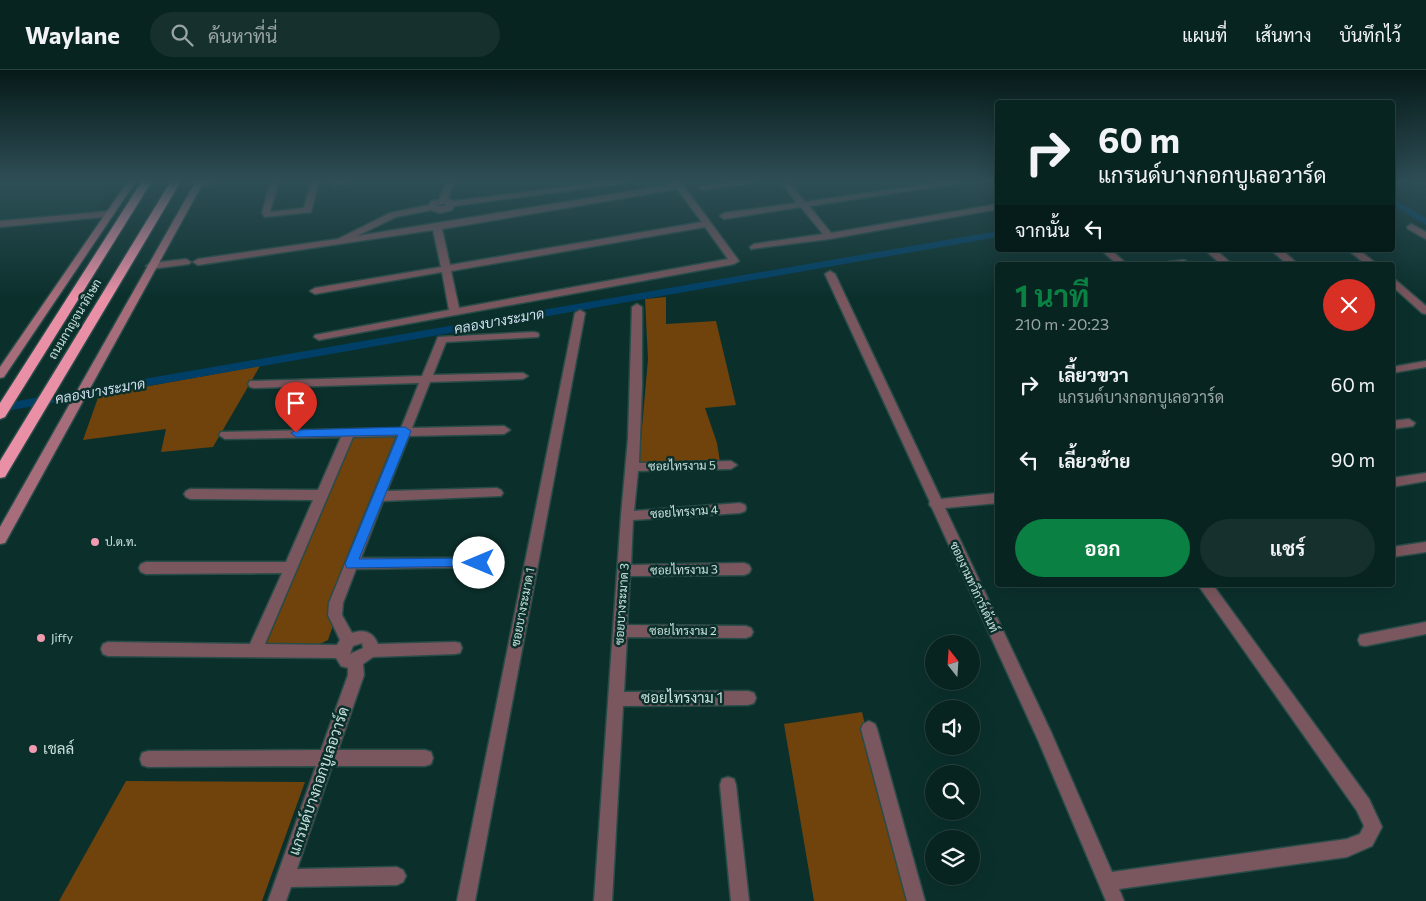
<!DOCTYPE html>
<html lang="th">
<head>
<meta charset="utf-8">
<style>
	:root { --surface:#082421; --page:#16302e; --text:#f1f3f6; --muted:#98a4a5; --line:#29413f; --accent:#0b8043 }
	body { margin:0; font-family:Commissioner,Sarabun,sans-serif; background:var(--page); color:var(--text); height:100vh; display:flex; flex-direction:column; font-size:19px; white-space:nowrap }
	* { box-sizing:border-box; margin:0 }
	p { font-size:16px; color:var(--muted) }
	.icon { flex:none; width:28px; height:28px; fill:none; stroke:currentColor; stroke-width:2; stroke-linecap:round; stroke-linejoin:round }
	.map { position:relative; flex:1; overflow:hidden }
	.side { position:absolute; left:995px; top:192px; width:400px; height:325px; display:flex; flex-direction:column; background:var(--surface); border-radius:5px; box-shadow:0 5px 20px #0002,0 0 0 1px var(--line) }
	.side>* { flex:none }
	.banner { position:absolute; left:995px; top:30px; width:400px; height:152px; border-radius:5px; box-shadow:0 5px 20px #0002,0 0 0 1px var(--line); background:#082421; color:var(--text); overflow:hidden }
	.needle { width:32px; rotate:343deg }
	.controls { position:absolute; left:925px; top:565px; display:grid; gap:10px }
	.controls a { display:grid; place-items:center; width:55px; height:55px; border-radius:50%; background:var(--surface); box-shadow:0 5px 20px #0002,0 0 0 1px var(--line); font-size:25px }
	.pin { position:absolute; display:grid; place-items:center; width:42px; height:42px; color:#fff; margin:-51px -21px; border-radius:50% 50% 50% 0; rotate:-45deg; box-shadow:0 0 5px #0007 }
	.pin .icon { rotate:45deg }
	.me { position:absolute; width:55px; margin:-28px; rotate:270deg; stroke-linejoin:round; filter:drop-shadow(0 0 4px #0008) }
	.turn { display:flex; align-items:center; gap:18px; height:105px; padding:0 20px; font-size:22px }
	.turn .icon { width:65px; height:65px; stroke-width:2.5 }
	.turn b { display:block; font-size:35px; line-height:42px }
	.then { display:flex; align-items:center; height:48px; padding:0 20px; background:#0003; gap:10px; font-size:19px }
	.round { display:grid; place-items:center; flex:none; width:52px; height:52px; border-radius:26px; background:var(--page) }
	.overview { display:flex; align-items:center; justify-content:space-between; height:85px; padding:0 20px }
	h1 { font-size:30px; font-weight:700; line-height:38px; color:var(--accent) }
	.action { display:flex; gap:10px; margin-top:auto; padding:10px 20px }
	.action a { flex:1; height:58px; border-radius:30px; background:var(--accent); color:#fff; font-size:20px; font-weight:700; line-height:58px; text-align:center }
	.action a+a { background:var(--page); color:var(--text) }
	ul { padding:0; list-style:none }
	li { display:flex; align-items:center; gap:15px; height:75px; padding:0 20px }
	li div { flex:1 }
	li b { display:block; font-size:19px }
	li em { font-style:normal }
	header { display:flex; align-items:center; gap:30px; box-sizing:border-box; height:70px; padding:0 25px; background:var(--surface); border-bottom:1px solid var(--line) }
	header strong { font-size:24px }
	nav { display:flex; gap:28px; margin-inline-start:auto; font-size:18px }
	.search { width:350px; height:45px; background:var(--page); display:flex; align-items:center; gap:12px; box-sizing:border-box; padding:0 18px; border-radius:28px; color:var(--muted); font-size:19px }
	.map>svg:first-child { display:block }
</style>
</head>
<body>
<header>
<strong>Waylane</strong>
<div class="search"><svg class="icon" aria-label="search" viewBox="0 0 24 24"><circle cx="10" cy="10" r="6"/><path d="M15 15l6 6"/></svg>ค้นหาที่นี่</div>
<nav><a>แผนที่</a><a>เส้นทาง</a><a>บันทึกไว้</a></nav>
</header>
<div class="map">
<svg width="1426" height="831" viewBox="0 0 1426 831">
	<rect width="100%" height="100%" fill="#0b302c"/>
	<path fill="#0a3a34" d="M0 111H115L92 143 0 151Z"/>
	<g fill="#70420c">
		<path d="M666 227V254L716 251 736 335 705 338 717 373 720 392H639L648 289 645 229Z"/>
		<path d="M260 296 213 377 161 382 166 359 83 370 99 325Z"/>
		<path d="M398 366 328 570 316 576 266 575 353 368Z"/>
		<path d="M862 642 907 831H814L784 654Z"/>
		<path d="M126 711 305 712 262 831H59Z"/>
	</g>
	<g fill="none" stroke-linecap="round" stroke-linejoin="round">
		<g fill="#004068" fill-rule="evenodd">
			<path d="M1392 128 1426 148V155L1392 135Z"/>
			<path d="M998 161V167L0 342V334Z"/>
		</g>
		<g stroke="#294c48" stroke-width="3">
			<g id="street">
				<path d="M197 111H217C213 115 203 115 197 114Z"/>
				<path d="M271 111H279L270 142 304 138 311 111H319L311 142 265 147 262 143Z"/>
				<path d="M332 111H357L353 113 335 115H332Z"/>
				<path d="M446 111H454L448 129 454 131 612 111H631L627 113 454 136 452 140 440 143 431 140 396 147 357 166 674 114 672 111H680L739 191 734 194 319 270 314 267 315 265 449 240 442 202 315 224 310 221 315 218 441 197 433 160 198 195 193 192 198 189 338 169 390 143 429 135 431 131 439 130ZM677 119 702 152 450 195 442 159ZM445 134 446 136H437V135ZM705 157 728 189 459 238 451 201Z"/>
				<path d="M741 111H759L755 113 703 120 699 118 703 116Z"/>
				<path d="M780 111H788L805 132 948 111H965L961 113 809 136 831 163 998 134V139L829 169 751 179 750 177 754 174 823 164 801 137 724 149 720 146 724 143 797 133Z"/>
				<path d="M110 141 113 142V146L0 157V151Z"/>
				<path d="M1411 154 1426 162V169L1408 159 1407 157Z"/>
				<path d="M1101 180H1111L1128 195H1118Z"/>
				<path d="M1205 180H1216L1233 195H1222Z"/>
				<path d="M1271 180H1282L1299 195H1288Z"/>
				<path d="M1348 180H1359L1378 195H1367Z"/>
				<path d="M186 189 191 192 189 194 151 199 146 196 151 193Z"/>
				<path d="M1183 190 1186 191V195H1163L1168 192Z"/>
				<path d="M830 201 835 204 941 429 998 423V433L945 438 1051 662 1112 802 1347 769 1360 764 1364 756 1357 741 1198 515H1213L1369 729 1382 757 1372 776 1347 787 1119 819 1124 831H1106L1038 670 932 438 929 434 930 432 825 204Z"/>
				<path d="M1392 207 1426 236V244L1422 243 1392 216Z"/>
				<path d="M637 234 642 237V315L639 393 731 391 737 395 731 399 638 401 634 441 740 433 745 435 746 438 745 441 740 443 633 450 631 495 744 493 749 495 751 499 749 503 744 505 630 506 627 555 746 556 751 558 753 562 751 566 746 568 627 567 624 622 748 621 754 623 756 628 754 633 748 635 623 636 612 831H594L621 446 628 368 632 237Z"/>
				<path d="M580 240 585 243 475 831H457L575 243Z"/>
				<path d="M534 262 538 263 539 265 538 267 446 272 433 305 523 303 528 306 523 309 430 312 412 358 504 356 510 360 504 364 409 366 387 421 497 418 501 420 503 423 501 426 383 431 361 488H479L484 489 486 493 484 497 356 499 343 533 342 545 352 563C364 559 373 562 378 574L455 572 460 573 462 578 460 583 455 584 373 587 363 594 364 605 338 680H425L431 682 433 688 431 694 425 696H332L297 799 397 797 403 800 406 806 403 812 397 815 291 817 286 831H268L316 696 148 697 142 695 140 689 142 683 148 681 321 680 348 605V598L341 596 336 588 108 586 103 584 101 579 103 574 108 572 250 574 282 503 146 504 141 502 139 498 141 494 146 492H286L313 430 190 429 186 427 184 424 186 421 190 419 318 420 341 367 225 369 219 365 221 362 401 358 419 313 254 318 250 317 248 314 250 311 422 306 438 267ZM397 366 329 533 328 545 340 570 337 575 265 574 353 367ZM362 573 363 578 350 584 353 576Z"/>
				<path d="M1426 291V297L1392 303V297Z"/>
				<path d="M1409 349 1415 353 1413 356 1392 359V351Z"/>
				<path d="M1426 403V411L1392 417V408Z"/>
				<path d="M1426 472V482L1392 487V477Z"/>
				<path d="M1426 552V564L1365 576 1360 575 1358 570 1360 565 1365 564Z"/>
				<path d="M869 651 875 654 877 659 925 831H907L861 659 863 654Z"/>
				<path d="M728 707 734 709 736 715 749 831H731L720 715 722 709Z"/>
			</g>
		</g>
		<g stroke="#294c48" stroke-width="3">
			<g id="secondary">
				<path d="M128 111H136L4 307 0 308V297Z"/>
				<path d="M196 111H204L5 473 0 474V457Z"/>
			</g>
		</g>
		<g stroke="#294c48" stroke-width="3">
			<g id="highway">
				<path d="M142 111H152L5 347 0 349V333Z"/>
				<path d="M171 111H181L5 407 0 408V391Z"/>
			</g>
		</g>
		<use href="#street" fill="#7a565e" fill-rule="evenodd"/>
		<use href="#secondary" fill="#a86d7b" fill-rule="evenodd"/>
		<use href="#highway" fill="#ea90a6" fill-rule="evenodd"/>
	</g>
	<linearGradient id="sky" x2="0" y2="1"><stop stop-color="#061a18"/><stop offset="0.49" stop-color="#2e4e56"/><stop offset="1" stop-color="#2e4e56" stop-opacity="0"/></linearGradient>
	<rect width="1426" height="227" fill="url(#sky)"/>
	<path fill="#1a73e8" stroke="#114b97" d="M405 357 411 361 359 489 479 488 484 489 485 493 484 496 347 498 345 494 398 365 296 367 291 363 296 360Z"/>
	<g fill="#f29aaf" stroke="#0b302c" stroke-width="2">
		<circle cx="95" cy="472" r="5"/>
		<circle cx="41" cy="568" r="5"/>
		<circle cx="33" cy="679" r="5"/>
	</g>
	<g text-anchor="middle" stroke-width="5" stroke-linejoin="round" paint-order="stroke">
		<g font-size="12" fill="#c8e0dc" stroke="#0b302c">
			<text transform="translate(75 249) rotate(-59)" y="4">ถนนกาญจนาภิเษก</text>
			<text transform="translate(682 396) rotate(-1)" y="4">ซอยไทรงาม 5</text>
			<text transform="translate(684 442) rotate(-4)" y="4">ซอยไทรงาม 4</text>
			<text transform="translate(684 500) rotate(-1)" y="4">ซอยไทรงาม 3</text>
			<text transform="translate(974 517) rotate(65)" y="4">ซอยงามทวีการ์เด้นท์</text>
			<text transform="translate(622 534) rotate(-86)" y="4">ซอยบางระมาด 3</text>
			<text transform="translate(523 537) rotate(-79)" y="4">ซอยบางระมาด 1</text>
			<text x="683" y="565">ซอยไทรงาม 2</text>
		</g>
		<g font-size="12" fill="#c8e0dc" stroke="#0b302c" text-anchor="start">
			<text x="105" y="476">ป.ต.ท.</text>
			<text x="51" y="572">Jiffy</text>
		</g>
		<g font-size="14" font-style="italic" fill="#cedfef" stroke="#0b302c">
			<text transform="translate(499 251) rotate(-10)" y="5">คลองบางระมาด</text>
			<text transform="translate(100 321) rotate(-10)" y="5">คลองบางระมาด</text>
		</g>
		<g font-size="15" fill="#c8e0dc" stroke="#0b302c">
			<text x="682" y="633">ซอยไทรงาม 1</text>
			<text transform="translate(319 711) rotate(-71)" y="5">แกรนด์บางกอกบูเลอวาร์ด</text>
		</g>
		<g font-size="15" fill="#c8e0dc" stroke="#0b302c" text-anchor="start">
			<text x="43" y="684">เชลล์</text>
		</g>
	</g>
</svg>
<div class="controls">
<a><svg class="needle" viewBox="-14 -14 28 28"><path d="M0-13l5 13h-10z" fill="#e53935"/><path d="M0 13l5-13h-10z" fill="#98a4a5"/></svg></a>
<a><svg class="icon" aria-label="sound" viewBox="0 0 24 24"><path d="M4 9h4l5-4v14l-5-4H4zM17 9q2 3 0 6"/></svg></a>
<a><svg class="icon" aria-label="search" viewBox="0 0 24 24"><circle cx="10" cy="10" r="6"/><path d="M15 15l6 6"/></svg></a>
<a><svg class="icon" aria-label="layers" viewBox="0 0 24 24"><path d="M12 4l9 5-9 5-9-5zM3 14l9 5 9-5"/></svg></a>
</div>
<div class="pin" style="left:296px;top:363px;background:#d93025"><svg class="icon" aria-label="arrive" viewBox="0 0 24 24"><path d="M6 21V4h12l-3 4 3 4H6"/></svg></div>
<svg class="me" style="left:479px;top:493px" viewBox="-20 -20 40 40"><circle r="19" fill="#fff"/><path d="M0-13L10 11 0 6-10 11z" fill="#1a73e8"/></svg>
<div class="banner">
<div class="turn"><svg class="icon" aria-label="right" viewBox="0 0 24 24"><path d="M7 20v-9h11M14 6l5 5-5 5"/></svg><div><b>60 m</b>แกรนด์บางกอกบูเลอวาร์ด</div></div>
<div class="then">จากนั้น<svg class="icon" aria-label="left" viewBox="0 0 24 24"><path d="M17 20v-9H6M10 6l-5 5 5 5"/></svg></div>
</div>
<section class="side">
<div class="overview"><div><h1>1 นาที</h1><p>210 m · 20:23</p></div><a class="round" style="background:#d93025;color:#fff"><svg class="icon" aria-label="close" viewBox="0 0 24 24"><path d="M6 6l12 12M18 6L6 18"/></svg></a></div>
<ul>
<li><svg class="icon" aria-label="right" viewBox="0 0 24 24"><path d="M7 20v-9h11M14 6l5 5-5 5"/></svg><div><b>เลี้ยวขวา</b><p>แกรนด์บางกอกบูเลอวาร์ด</p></div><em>60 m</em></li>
<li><svg class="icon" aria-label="left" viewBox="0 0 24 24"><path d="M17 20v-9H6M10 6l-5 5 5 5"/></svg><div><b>เลี้ยวซ้าย</b></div><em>90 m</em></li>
</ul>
<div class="action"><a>ออก</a><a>แชร์</a></div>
</section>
</div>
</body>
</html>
